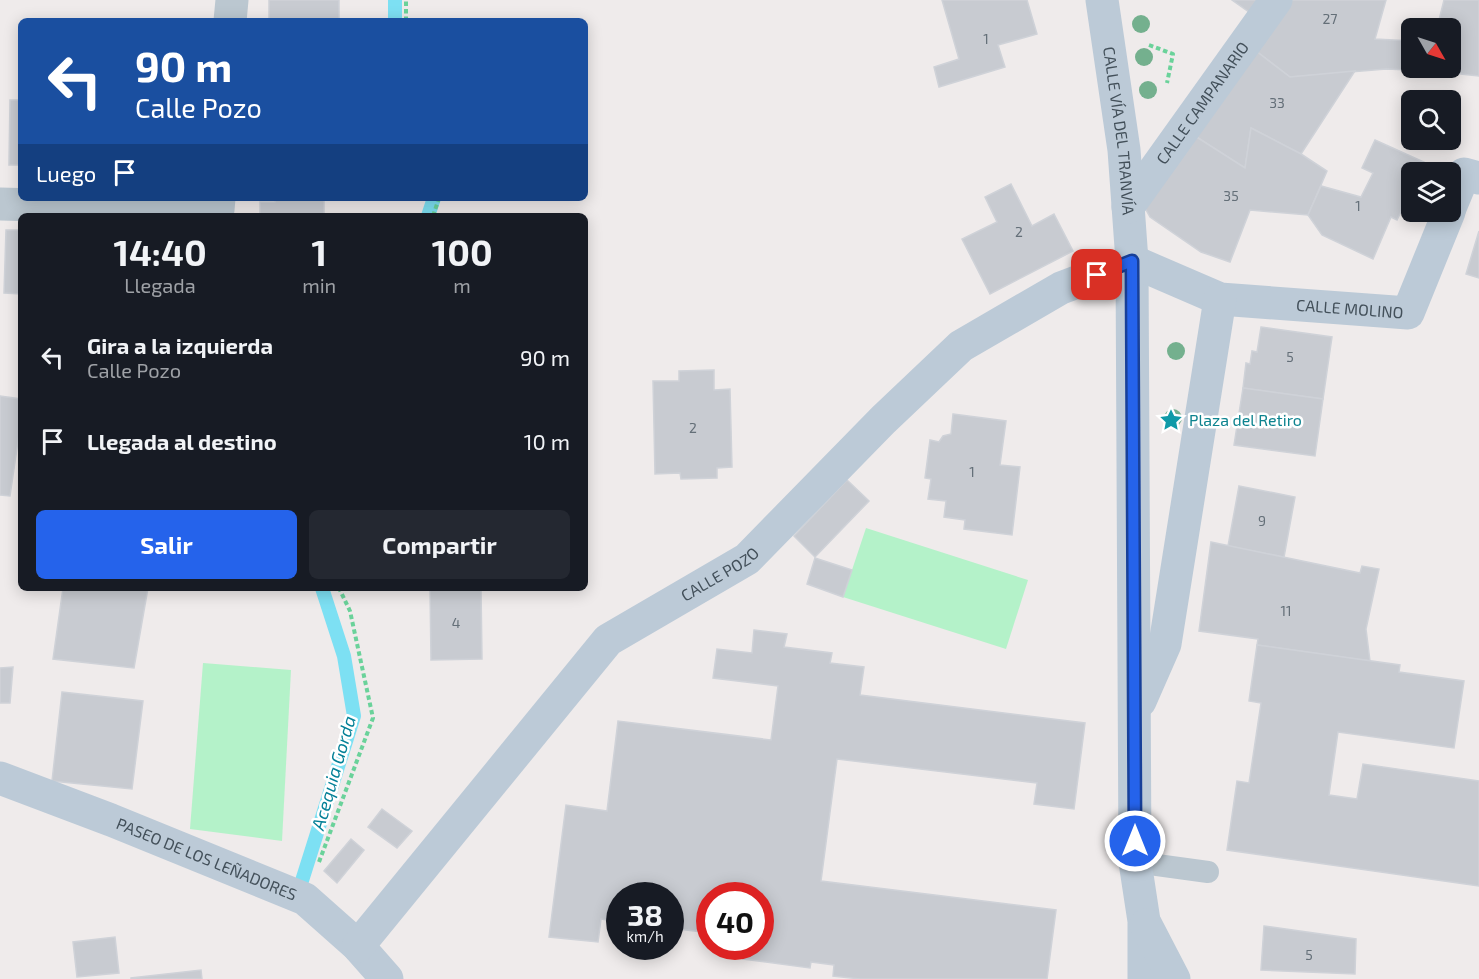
<!DOCTYPE html>
<html lang="es">
<head>
<meta charset="utf-8">
<style>
	:root { --surface:#171b24; --page:#242831; --text:#f1f3f6; --muted:#9ea1a6; --accent:#2563eb }
	body { margin:0; font-family:"Exo 2",sans-serif; background:var(--page); color:var(--text); height:100vh; display:flex; flex-direction:column; font-size:22px; white-space:nowrap }
	* { box-sizing:border-box; margin:0 }
	p { font-size:20px; color:var(--muted) }
	.icon { flex:none; width:33px; height:33px; fill:none; stroke:currentColor; stroke-width:2; stroke-linecap:round; stroke-linejoin:round }
	.map { position:relative; flex:1; overflow:hidden }
	.sheet { position:absolute; left:18px; top:213px; width:570px; height:378px; display:flex; flex-direction:column; background:var(--surface); border-radius:9px; box-shadow:0 3px 15px #0003 }
	.sheet>* { flex:none }
	.banner { position:absolute; left:18px; top:18px; width:570px; height:183px; border-radius:9px; box-shadow:0 3px 15px #0003; background:#1a4fa0; color:#fff; overflow:hidden }
	.needle { width:39px; rotate:129deg }
	.controls { position:absolute; left:1401px; top:18px; display:grid; gap:12px }
	.controls a { display:grid; place-items:center; width:60px; height:60px; border-radius:9px; background:var(--surface); box-shadow:0 3px 15px #0003; font-size:30px }
	.speed { position:absolute; left:606px; top:882px; display:flex; gap:12px; font-size:30px; font-weight:700; text-align:center }
	.speed>* { display:grid; place-content:center; width:78px; height:78px; border-radius:50%; background:var(--surface); box-shadow:0 3px 15px #0003; line-height:1 }
	.speed small { font-size:15px; font-weight:400 }
	.speed .limit { border:9px solid #d22; background:#fff; color:#111 }
	.pin { position:absolute; display:grid; place-items:center; width:51px; height:51px; color:#fff; margin:-26px; border-radius:12px; box-shadow:0 3px 9px #0006 }
	.me { position:absolute; width:66px; margin:-33px; rotate:0deg; stroke-linejoin:round; filter:drop-shadow(0 0 4px #0008) }
	.turn { display:flex; align-items:center; gap:21px; height:126px; padding:0 18px; font-size:27px }
	.turn .icon { width:78px; height:78px; stroke-width:2.5 }
	.turn b { display:block; font-size:42px; line-height:51px }
	.then { display:flex; align-items:center; height:57px; padding:0 18px; background:#0003; gap:12px; font-size:22px }
	.eta { display:flex; justify-content:space-evenly; align-items:center; height:102px; text-align:center }
	.eta b { font-size:36px; font-weight:700; line-height:42px }
	.primary-button { display:flex; gap:12px; margin-top:auto; padding:12px 18px }
	.primary-button a { flex:1; height:69px; border-radius:9px; background:var(--accent); color:#fff; font-size:24px; font-weight:700; line-height:69px; text-align:center }
	.primary-button a+a { background:var(--page); color:var(--text) }
	ul { padding:0; list-style:none }
	li { display:flex; align-items:center; gap:18px; height:84px; padding:0 18px }
	li div { flex:1 }
	li b { display:block; font-size:22px }
	li em { font-style:normal }
	.map>svg:first-child { display:block }
</style>
</head>
<body>
<div class="map">
<svg width="1479" height="979" viewBox="0 0 1479 979">
	<rect width="100%" height="100%" fill="#efebeb"/>
	<g fill="#b4f2c9">
		<path d="M866 528 1028 580 1006 649 843 597Z"/>
		<path d="M203 663 291 670 282 841 190 829Z"/>
	</g>
	<g fill="none" stroke-linecap="round" stroke-linejoin="round">
		<g stroke="#7de0f3" stroke-width="14">
			<path d="M395 21V0"/>
			<path d="M428 216 434 198"/>
			<path d="M300 887 354 716 344 656 322 588"/>
		</g>
	</g>
	<g fill="#c8cbd1" stroke="#cfd2d8" stroke-width="1.5">
		<rect x="269" y="0" width="70" height="21"/>
		<path d="M942 0H1027L1037 34 998 45 1005 67 939 87 934 67 959 59Z"/>
		<path d="M1232 0H1268L1256 17Z"/>
		<path d="M1292 0H1386L1375 39 1412 41V68H1433V71L1386 69 1290 77 1256 51Z"/>
		<path d="M1444 0H1479V76L1433 71V68H1450V28H1437Z"/>
		<path d="M1256 51 1290 77 1355 71 1301 154 1251 128 1245 168 1195 136Z"/>
		<path d="M10 100H21V165H9Z"/>
		<path d="M1251 128 1301 154 1327 171 1308 215 1250 210 1230 262 1201 252 1150 217 1145 208 1195 136 1245 168Z"/>
		<path d="M1375 140 1424 162 1419 172H1412V189L1397 220 1391 217 1373 259 1322 235 1308 215 1321 186 1361 197 1373 173 1362 168Z"/>
		<path d="M1011 184 1032 226 1054 214 1073 251 990 294 962 239 997 222 985 197Z"/>
		<path d="M275 198H324V216H260V202H275Z"/>
		<path d="M6 230H21V294L4 293Z"/>
		<path d="M1479 231V278L1466 274Z"/>
		<path d="M1261 327 1332 337 1323 399 1243 388 1246 363 1250 364 1252 351 1257 352Z"/>
		<path d="M714 370V390L730 389 732 467 717 468V478L681 479 680 473 655 474 653 381H679V371Z"/>
		<path d="M1243 388 1323 399 1315 456 1234 445Z"/>
		<path d="M0 396 21 399V421L10 496 0 495Z"/>
		<path d="M953 414 1006 421 1000 465 1020 467 1012 535 964 529 965 520 944 517 946 501 928 499 931 479 925 478 930 440 939 442 943 436 951 434Z"/>
		<path d="M847 480 869 501 815 557 794 536Z"/>
		<path d="M1239 486 1295 497 1284 557 1228 546Z"/>
		<path d="M1211 542 1360 573 1362 566 1379 569 1366 629 1370 661 1257 645 1258 639 1199 631Z"/>
		<path d="M815 558 852 570 843 597 807 584Z"/>
		<path d="M63 588H148L134 668 53 659Z"/>
		<path d="M430 588H481L482 659 431 660Z"/>
		<path d="M754 630 787 634 784 647 832 653 830 663 864 667 860 695 1085 723 1074 809 1034 804 1037 783 837 759 821 881 1056 910 1047 979H860L833 976 834 965 811 962 810 968 743 959 744 946H760V896H710V933L670 928V896H620V922L601 919 598 942 549 937 566 805 607 811 618 721 771 740 778 686 713 678 717 649 752 653Z"/>
		<path d="M1257 645 1400 665 1399 672 1464 681 1454 748 1338 732 1329 795 1357 799 1363 764 1479 781V886L1227 850 1237 781 1249 783 1261 703 1249 701Z"/>
		<path d="M13 667 10 703H0V668Z"/>
		<path d="M62 692 143 701 132 789 52 781Z"/>
		<path d="M382 809 412 831 397 848 368 827Z"/>
		<path d="M351 839 364 850 337 883 324 871Z"/>
		<path d="M1264 926 1356 939 1355 974 1261 970Z"/>
		<path d="M115 937 119 973 77 977 73 942Z"/>
		<path d="M201 970 202 979H131V978Z"/>
	</g>
	<g fill="none" stroke-linecap="round" stroke-linejoin="round">
		<g stroke="#6ad29a" stroke-width="4" stroke-dasharray="4.5 3" stroke-linecap="butt">
			<path d="M406 21V0"/>
			<path d="M1149 45 1173 54 1167 83"/>
			<path d="M433 216 439 198"/>
			<path d="M319 862 373 718 350 611 339 588"/>
		</g>
		<path stroke="#bbc7d0" stroke-width="22" d="M1135 862 1208 872"/>
		<g stroke="#bbc7d0" stroke-width="33">
			<path d="M230 21 232 0"/>
			<path d="M0 204 218 210 219 198"/>
		</g>
		<g stroke="#bccad7" stroke-width="33">
			<path id="s1" d="M1102 0 1124 150 1132 261 1135 862 1144 921V979"/>
			<path id="s2" d="M1128 207 1276 0"/>
			<path d="M1450 208 1464 174 1479 178"/>
			<path id="s3" d="M1132 261 1220 299 1408 313 1449 212"/>
			<path d="M1140 701 1165 644 1220 299"/>
			<path id="s4" d="M0 778 111 820 305 899 358 946 387 979"/>
			<path d="M1146 925 1174 979"/>
			<path id="s5" d="M358 946 608 640 747 559 883 420 961 346 1061 288 1132 261"/>
		</g>
	</g>
	<g fill="#74b08e">
		<circle cx="1141" cy="24" r="9"/>
		<circle cx="1144" cy="57" r="9"/>
		<circle cx="1148" cy="90" r="9"/>
		<circle cx="1176" cy="351" r="9"/>
		<circle cx="1173" cy="418" r="9"/>
	</g>
	<g fill="none" stroke-linecap="round" stroke-linejoin="round">
		<g stroke="#184099" stroke-width="15">
			<path id="route" d="M1097 275 1132 261 1135 841"/>
		</g>
		<use href="#route" stroke="#2563eb" stroke-width="10"/>
	</g>
	<defs>
		<g id="sight-bare" transform="scale(1.8)"><path d="M0-6L1.8-2.2L6-1.7L2.9 1.2L3.7 5.4L0 3.3L-3.7 5.4L-2.9 1.2L-6-1.7L-1.8-2.2Z" fill="#0f9aa8" stroke="#fff" stroke-width="2.5" paint-order="stroke"/></g>
	</defs>
	<g fill-rule="evenodd">
		<use href="#sight-bare" x="1171" y="420"/>
	</g>
	<g text-anchor="middle" stroke-width="5" stroke-linejoin="round" paint-order="stroke">
		<g font-size="14" fill="#646f78">
			<text x="1330" y="24">27</text>
			<text x="986" y="44">1</text>
			<text x="1277" y="108">33</text>
			<text x="1231" y="201">35</text>
			<text x="1358" y="211">1</text>
			<text x="1019" y="237">2</text>
			<text x="1290" y="362">5</text>
			<text x="693" y="433">2</text>
			<text x="972" y="477">1</text>
			<text x="1262" y="526">9</text>
			<text x="1286" y="616">11</text>
			<text x="456" y="628">4</text>
			<text x="1309" y="960">5</text>
		</g>
		<g font-size="16" fill="#43505a" stroke="#fff">
			<text dy="6" stroke="none"><textPath href="#s2" startOffset="128">CALLE CAMPANARIO</textPath></text>
			<text dy="6" stroke="none"><textPath href="#s1" startOffset="132">CALLE VÍA DEL TRANVÍA</textPath></text>
			<text dy="6" stroke="none"><textPath href="#s3" startOffset="226">CALLE MOLINO</textPath></text>
			<text dy="6" stroke="none"><textPath href="#s5" startOffset="525">CALLE POZO</textPath></text>
			<text dy="6" stroke="none"><textPath href="#s4" startOffset="222">PASEO DE LOS LEÑADORES</textPath></text>
		</g>
		<g font-size="16" fill="#0d838f" stroke="#fff" text-anchor="start">
			<text x="1189" y="426">Plaza del Retiro</text>
		</g>
		<g font-size="18" font-style="italic" fill="#038097" stroke="#fff">
			<text transform="translate(334 773) rotate(-74)" y="6">Acequia Gorda</text>
		</g>
	</g>
</svg>
<div class="controls">
<a><svg class="needle" viewBox="-14 -14 28 28"><path d="M0-13l5 13h-10z" fill="#e53935"/><path d="M0 13l5-13h-10z" fill="#9ea1a6"/></svg></a>
<a><svg class="icon" aria-label="search" viewBox="0 0 24 24"><circle cx="10" cy="10" r="6"/><path d="M15 15l6 6"/></svg></a>
<a><svg class="icon" aria-label="layers" viewBox="0 0 24 24"><path d="M12 4l9 5-9 5-9-5zM3 14l9 5 9-5"/></svg></a>
</div>
<div class="speed"><div>38<small>km/h</small></div><div class="limit">40</div></div>
<div class="pin" style="left:1097px;top:275px;background:#d93025"><svg class="icon" aria-label="arrive" viewBox="0 0 24 24"><path d="M6 21V4h12l-3 4 3 4H6"/></svg></div>
<svg class="me" style="left:1135px;top:841px" viewBox="-20 -20 40 40"><circle r="17" fill="#2563eb" stroke="#fff" stroke-width="3"/><path d="M0-11L8 9 0 5-8 9z" fill="#fff"/></svg>
<div class="banner">
<div class="turn"><svg class="icon" aria-label="left" viewBox="0 0 24 24"><path d="M17 20v-9H6M10 6l-5 5 5 5"/></svg><div><b>90 m</b>Calle Pozo</div></div>
<div class="then">Luego<svg class="icon" aria-label="arrive" viewBox="0 0 24 24"><path d="M6 21V4h12l-3 4 3 4H6"/></svg></div>
</div>
<section class="sheet">
<div class="eta">
<div><b>14:40</b><p>Llegada</p></div>
<div><b>1</b><p>min</p></div>
<div><b>100</b><p>m</p></div>
</div>
<ul>
<li><svg class="icon" aria-label="left" viewBox="0 0 24 24"><path d="M17 20v-9H6M10 6l-5 5 5 5"/></svg><div><b>Gira a la izquierda</b><p>Calle Pozo</p></div><em>90 m</em></li>
<li><svg class="icon" aria-label="arrive" viewBox="0 0 24 24"><path d="M6 21V4h12l-3 4 3 4H6"/></svg><div><b>Llegada al destino</b></div><em>10 m</em></li>
</ul>
<div class="primary-button"><a>Salir</a><a>Compartir</a></div>
</section>
</div>
</body>
</html>
